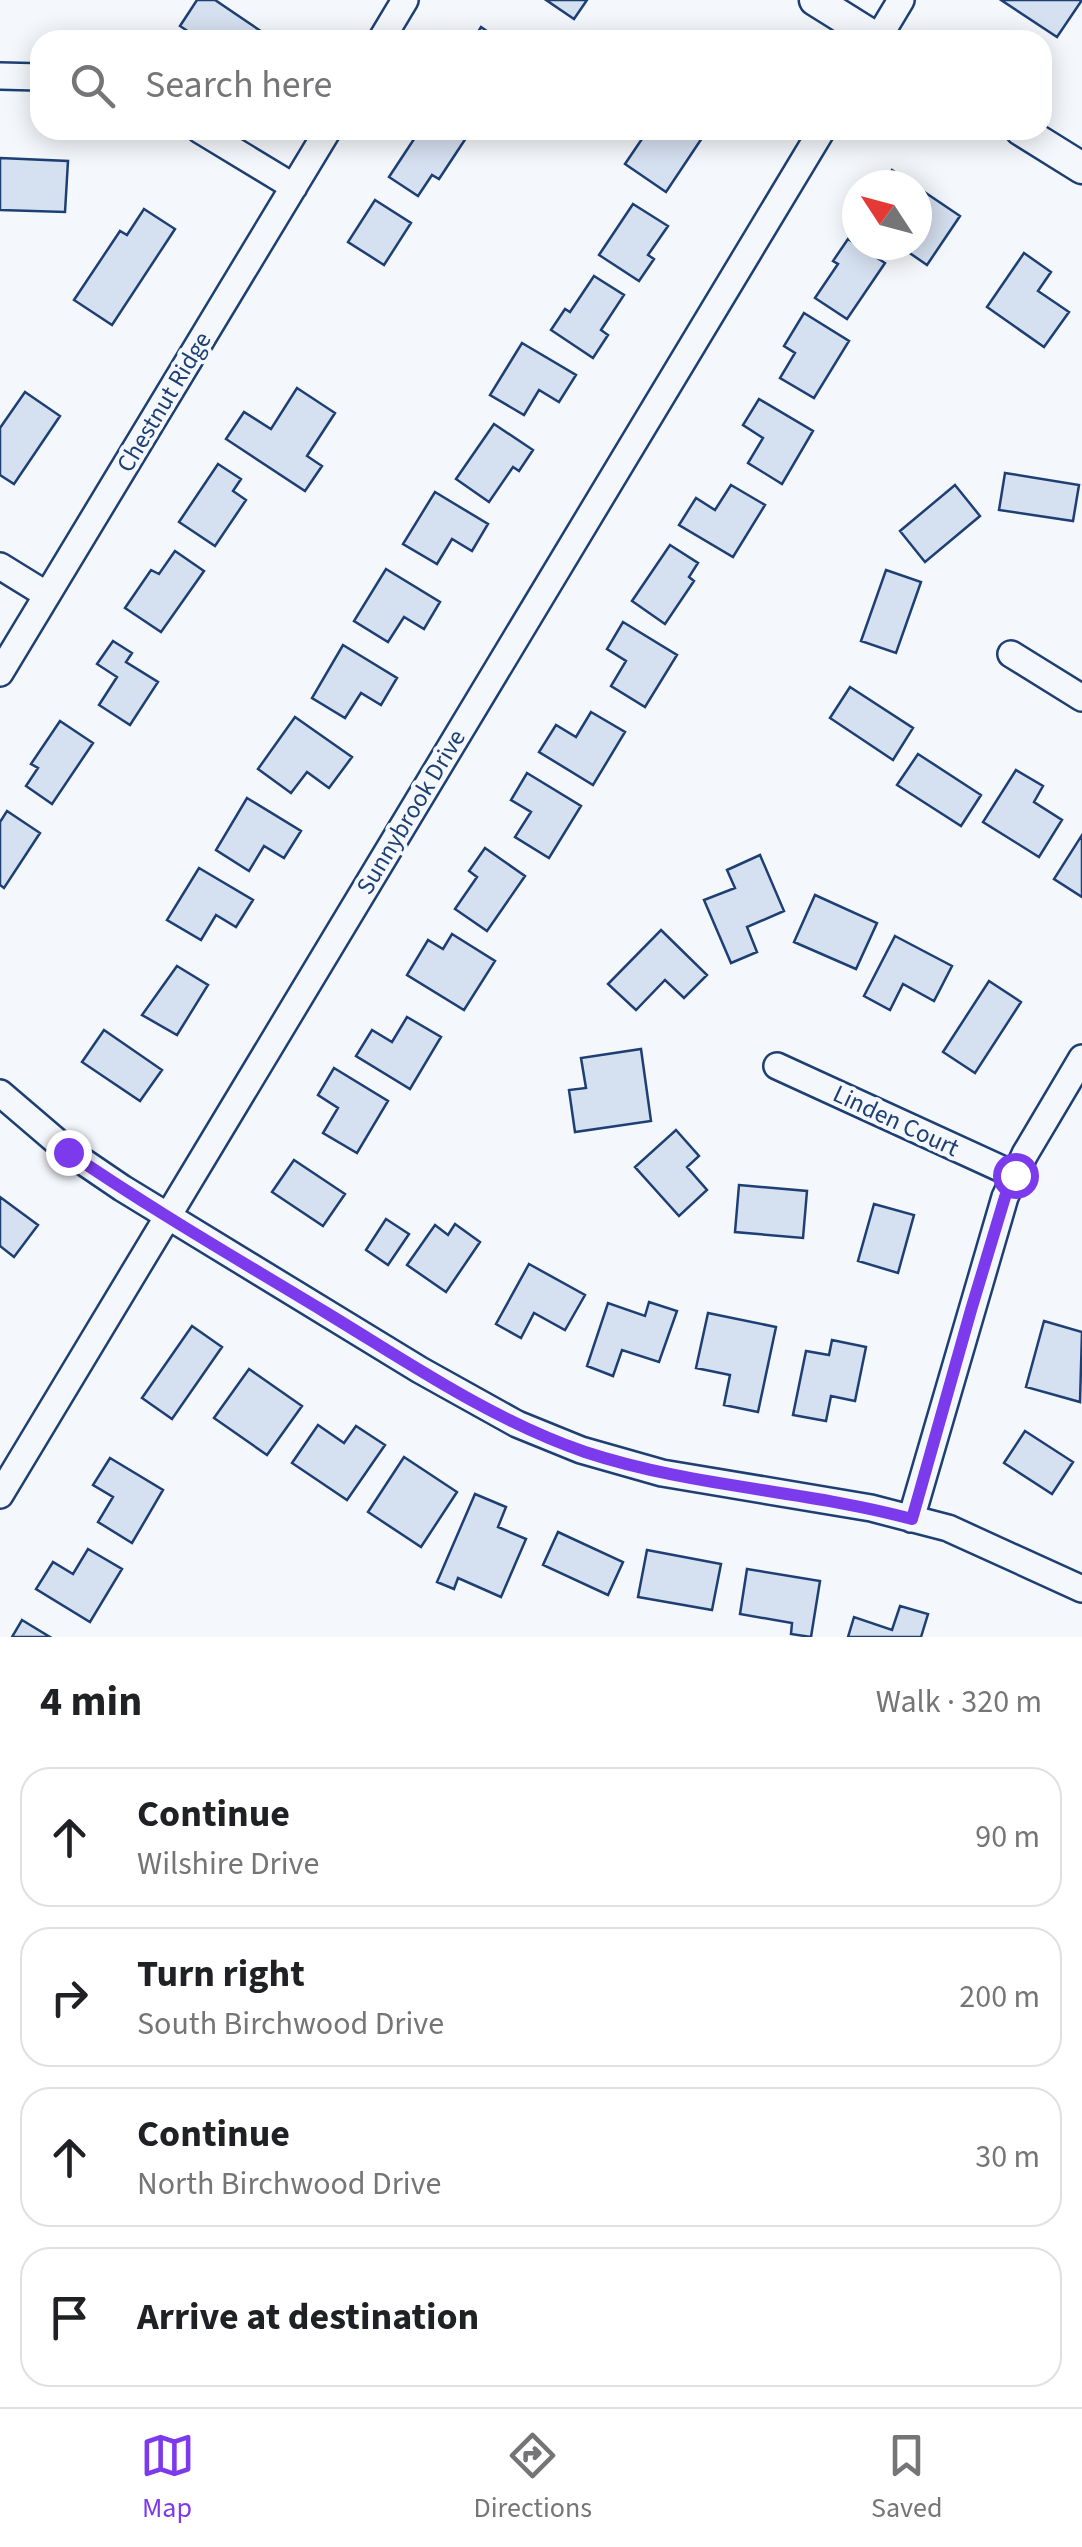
<!DOCTYPE html>
<meta charset="utf-8">
<style>
:root{--surface:#fff;--page:#f6f6f6;--text:#202124;--muted:#757577;--line:#e0e0e0;--accent:#7c3aed}
body{margin:0;font-family:"Source Sans 3",sans-serif;background:var(--page);color:var(--text)}
.compass{position:absolute;left:842px;top:170px;width:90px;height:90px;border-radius:50%;background:var(--surface);box-shadow:0 5px 25px #0003;rotate:306deg}
.stop{position:absolute;width:30px;height:30px;margin:-22px;border:8px solid #7c3aed;border-radius:50%;background:#fff}
.stop.end{background:#7c3aed;border-color:#fff;box-shadow:0 2px 10px #0008}
.list{margin:0;padding:0;list-style:none}
h2{display:flex;justify-content:space-between;align-items:center;height:130px;margin:0;padding:0 40px;font-size:42px}
h2 small{font-size:32px;font-weight:400;color:var(--muted)}
.list li{display:grid;grid-template-columns:65px 1fr auto;gap:30px;align-items:center;box-sizing:border-box;height:140px;margin:0 20px 20px;padding:0 20px;border:2px solid var(--line);border-radius:30px}
.list b{display:block;font-size:38px;white-space:nowrap}
.list p{margin:0;font-size:32px;white-space:nowrap;color:var(--muted)}
.list em{font-size:32px;font-style:normal;color:var(--muted)}
.icon{flex:none;width:55px;height:55px;fill:none;stroke:currentColor;stroke-width:2;stroke-linecap:round;stroke-linejoin:round}
.map{position:relative;flex:none;width:1082px;height:1637px;overflow:hidden}
.search{position:absolute;background:var(--surface);box-shadow:0 5px 25px #0003;left:30px;right:30px;top:30px;height:110px;display:flex;align-items:center;gap:25px;box-sizing:border-box;padding:0 35px;border-radius:30px;color:var(--muted);font-size:38px}
.sheet{height:770px;background:var(--surface)}
nav{display:flex;justify-content:space-around;align-items:center;box-sizing:border-box;height:140px;border-top:2px solid var(--line);background:var(--surface);font-size:28px;color:var(--muted)}
nav a{display:grid;justify-items:center;gap:5px}
nav .on{color:var(--accent)}
.map>svg:first-child{display:block}
.building{fill:#d5e0f0;stroke:#1d3f73;stroke-width:2.5}
.lines{fill:none;stroke-linecap:round;stroke-linejoin:round}
.minor-casing{stroke:#1d3f73;stroke-width:30}
.tertiary-casing{stroke:#1d3f73;stroke-width:35}
.minor{stroke:#f4f7fb;stroke-width:25}
.tertiary{stroke:#f4f7fb;stroke-width:30}
.route{stroke:#7c3aed;stroke-width:12}
.labels{text-anchor:middle;dominant-baseline:central;stroke-width:8;stroke-linejoin:round;paint-order:stroke}
.street-label{font-size:25px;fill:#1d3f73;stroke:#f4f7fb}
</style>
<div class="map">
<svg width="1082" height="1637" viewBox="0 0 1082 1637">
<rect width="100%" height="100%" fill="#f4f7fb"/>
<!-- building -->
<path class="building" d="M 197,0 L 215,0 L 274,40 L 201,40 L 180,26 Z
M 546,0 L 587,0 L 574,19 Z
M 1001,0 L 1082,0 L 1057,37 Z
M 481,27 L 500,40 L 473,40 Z
M 420,130 L 454,130 L 466,138 L 439,179 L 432,175 L 418,196 L 389,177 Z
M 648,130 L 691,130 L 702,138 L 666,192 L 625,164 Z
M 0,158 L 68,161 L 65,212 L 0,210 Z
M 892,170 L 914,185 L 882,185 Z
M 917,187 L 960,216 L 927,265 L 898,245 L 917,245 Z
M 375,200 L 411,223 L 384,265 L 348,242 Z
M 633,204 L 668,226 L 648,255 L 654,259 L 639,281 L 599,255 Z
M 144,209 L 175,229 L 112,325 L 74,300 L 120,231 L 127,235 Z
M 848,239 L 885,263 L 847,319 L 815,298 L 838,264 L 833,261 Z
M 1024,253 L 1051,272 L 1038,291 L 1069,312 L 1044,347 L 987,307 Z
M 594,276 L 624,295 L 601,330 L 608,335 L 593,358 L 551,330 L 565,309 L 570,312 Z
M 804,313 L 849,341 L 814,398 L 780,378 L 795,353 L 784,346 Z
M 522,343 L 576,375 L 559,402 L 539,390 L 524,415 L 490,395 Z
M 297,388 L 335,413 L 307,456 L 322,466 L 305,491 L 226,439 L 244,412 L 271,429 Z
M 25,392 L 60,416 L 14,484 L 0,475 L 0,428 Z
M 759,399 L 813,431 L 782,484 L 748,463 L 763,438 L 743,425 Z
M 494,424 L 533,450 L 519,471 L 513,467 L 489,502 L 456,479 Z
M 218,464 L 241,479 L 233,491 L 246,500 L 215,546 L 179,522 Z
M 1005,473 L 1079,485 L 1073,521 L 999,510 Z
M 731,485 L 765,505 L 733,557 L 679,525 L 696,498 L 715,510 Z
M 955,485 L 980,516 L 925,562 L 900,531 Z
M 435,492 L 488,524 L 472,551 L 452,539 L 437,564 L 403,544 Z
M 670,545 L 698,563 L 689,577 L 694,581 L 665,624 L 632,601 Z
M 175,551 L 204,571 L 161,632 L 125,608 L 151,570 L 159,574 Z
M 386,569 L 440,602 L 424,629 L 404,617 L 388,642 L 354,621 Z
M 886,570 L 921,582 L 896,653 L 861,641 Z
M 623,622 L 677,655 L 645,707 L 611,686 L 626,661 L 607,649 Z
M 113,641 L 132,653 L 126,662 L 158,682 L 130,725 L 99,705 L 117,677 L 97,664 Z
M 343,645 L 397,678 L 381,705 L 361,693 L 345,718 L 312,698 Z
M 850,687 L 913,728 L 893,760 L 830,718 Z
M 591,712 L 625,732 L 593,785 L 539,752 L 556,725 L 576,737 Z
M 295,717 L 352,757 L 329,788 L 307,772 L 291,793 L 258,769 Z
M 60,721 L 93,743 L 52,804 L 26,786 L 38,768 L 31,764 Z
M 918,754 L 981,795 L 961,826 L 897,785 Z
M 1016,770 L 1043,786 L 1034,802 L 1062,820 L 1039,857 L 983,822 Z
M 527,773 L 581,806 L 549,858 L 515,837 L 531,812 L 511,800 Z
M 247,798 L 301,831 L 284,858 L 264,846 L 249,871 L 216,850 Z
M 7,811 L 40,833 L 4,888 L 0,885 L 0,822 Z
M 1082,835 L 1082,897 L 1054,879 Z
M 485,848 L 525,876 L 487,931 L 455,909 L 477,877 L 469,871 Z
M 760,855 L 784,911 L 747,927 L 757,952 L 731,963 L 704,900 L 735,888 L 727,870 Z
M 199,868 L 253,900 L 236,927 L 216,915 L 201,940 L 167,920 Z
M 815,895 L 877,923 L 856,969 L 794,942 Z
M 661,930 L 707,975 L 684,998 L 665,980 L 636,1010 L 608,984 Z
M 452,934 L 495,961 L 464,1010 L 407,975 L 428,940 L 443,949 Z
M 895,936 L 952,966 L 934,1001 L 903,984 L 890,1010 L 864,996 Z
M 177,966 L 208,985 L 177,1035 L 142,1015 Z
M 989,981 L 1021,1002 L 975,1073 L 943,1052 Z
M 407,1017 L 441,1037 L 410,1089 L 356,1056 L 372,1030 L 392,1042 Z
M 104,1030 L 162,1070 L 140,1101 L 82,1062 Z
M 641,1049 L 651,1121 L 575,1132 L 569,1090 L 586,1088 L 581,1058 Z
M 334,1068 L 388,1101 L 357,1153 L 323,1133 L 338,1108 L 318,1095 Z
M 676,1130 L 699,1156 L 687,1167 L 707,1190 L 679,1216 L 635,1167 Z
M 294,1160 L 345,1194 L 323,1226 L 272,1192 Z
M 739,1185 L 807,1191 L 803,1238 L 735,1232 Z
M 0,1197 L 38,1225 L 14,1257 L 0,1246 Z
M 874,1204 L 914,1215 L 898,1273 L 858,1261 Z
M 386,1219 L 409,1234 L 388,1265 L 366,1250 Z
M 455,1224 L 480,1242 L 446,1292 L 407,1265 L 435,1225 L 448,1235 Z
M 529,1264 L 585,1295 L 565,1330 L 534,1313 L 521,1338 L 496,1324 Z
M 649,1302 L 677,1311 L 659,1362 L 622,1350 L 613,1376 L 587,1366 L 608,1303 L 645,1316 Z
M 708,1313 L 776,1327 L 758,1412 L 724,1405 L 730,1375 L 696,1368 Z
M 1044,1321 L 1082,1332 L 1080,1402 L 1026,1387 Z
M 192,1326 L 222,1347 L 172,1419 L 142,1398 Z
M 832,1340 L 866,1347 L 855,1401 L 831,1396 L 826,1421 L 793,1415 L 806,1351 L 829,1355 Z
M 249,1369 L 302,1406 L 267,1455 L 214,1418 Z
M 318,1425 L 344,1443 L 356,1426 L 385,1445 L 347,1500 L 292,1463 Z
M 1025,1431 L 1073,1462 L 1052,1494 L 1004,1463 Z
M 404,1457 L 457,1492 L 421,1547 L 368,1512 Z
M 110,1458 L 163,1490 L 132,1543 L 98,1522 L 113,1497 L 93,1485 Z
M 475,1494 L 506,1507 L 498,1527 L 526,1539 L 501,1597 L 458,1578 L 454,1589 L 437,1582 Z
M 558,1532 L 623,1562 L 608,1595 L 543,1565 Z
M 88,1549 L 122,1569 L 90,1622 L 36,1589 L 53,1562 L 73,1574 Z
M 647,1550 L 721,1564 L 712,1610 L 638,1597 Z
M 747,1569 L 820,1581 L 811,1637 L 791,1634 L 792,1623 L 740,1614 Z
M 900,1606 L 928,1614 L 921,1637 L 848,1637 L 854,1617 L 892,1630 Z
M 22,1620 L 50,1637 L 12,1637 Z"/>
<g class="lines">
<defs>
<path id="minor" d="M 381,40 L 405,0
M 877,40 L 901,0
M 0,76 L 40,77
M 200,130 L 294,187
M 0,566 L 47,595
M 1011,654 L 1082,698
M 0,673 L 328,130
M 777,1066 L 1015,1175
M 0,1093 L 69,1152 L 122,1188 L 420,1370 L 517,1424 L 581,1450 L 662,1473 L 871,1508 L 948,1528 L 1082,1589
M 0,1495 L 822,130
M 911,1519 L 1005,1197 L 1025,1154 L 1082,1058"/>
<path id="tertiary" d="M 815,0 L 879,40
M 1021,130 L 1082,168"/>
</defs>
<!-- minor casing -->
<use href="#minor" class="minor-casing"/>
<!-- tertiary casing -->
<use href="#tertiary" class="tertiary-casing"/>
<!-- minor -->
<use href="#minor" class="minor"/>
<!-- tertiary -->
<use href="#tertiary" class="tertiary"/>
</g>
<g class="lines">
<!-- route -->
<path class="route" d="M 68,1152 C 151,1209 239,1260 325,1312 C 409,1363 492,1420 585,1452 C 691,1487 804,1490 912,1519 L 971,1310 L 1005,1197 L 1015,1175"/>
</g>
<g class="labels">
<!-- street labels -->
<g class="street-label">
<text transform="translate(164 402) rotate(-59)">Chestnut Ridge</text>
<text transform="translate(411 812) rotate(-59)">Sunnybrook Drive</text>
<text transform="translate(896 1121) rotate(25)">Linden Court</text>
</g>
</g>
</svg>
<svg class="compass" viewBox="-18 -18 36 36"><path d="M0-13l5 13h-10z" fill="#e53935"/><path d="M0 13l5-13h-10z" fill="#757577"/></svg>
<div class="stop" style="left:1015px;top:1175px"></div>
<div class="stop end" style="left:68px;top:1152px"></div>
<div class="search"><svg class="icon" aria-label="search" viewBox="0 0 24 24"><circle cx="10" cy="10" r="6"/><path d="M15 15l6 6"/></svg>Search here</div>
</div>
<section class="sheet">
<h2>4 min<small>Walk · 320 m</small></h2>
<ul class="list">
<li><svg class="icon" aria-label="ahead" viewBox="0 0 24 24"><path d="M12 20V5M6 11l6-6 6 6"/></svg><div><b>Continue</b><p>Wilshire Drive</p></div><em>90 m</em></li>
<li><svg class="icon" aria-label="right" viewBox="0 0 24 24"><path d="M7 20v-9h11M14 6l5 5-5 5"/></svg><div><b>Turn right</b><p>South Birchwood Drive</p></div><em>200 m</em></li>
<li><svg class="icon" aria-label="ahead" viewBox="0 0 24 24"><path d="M12 20V5M6 11l6-6 6 6"/></svg><div><b>Continue</b><p>North Birchwood Drive</p></div><em>30 m</em></li>
<li><svg class="icon" aria-label="arrive" viewBox="0 0 24 24"><path d="M6 21V4h12l-3 4 3 4H6"/></svg><div><b>Arrive at destination</b></div></li>
</ul>
</section>
<nav>
<a class="on"><svg class="icon" aria-label="map" viewBox="0 0 24 24"><path d="M3 6l6-2 6 2 6-2v14l-6 2-6-2-6 2zM9 4v14M15 6v14"/></svg>Map</a>
<a><svg class="icon" aria-label="directions" viewBox="0 0 24 24"><path d="M12 3l9 9-9 9-9-9zM9 14v-3h6M13 9l2 2-2 2"/></svg>Directions</a>
<a><svg class="icon" aria-label="saved" viewBox="0 0 24 24"><path d="M7 4h10v16l-5-4-5 4z"/></svg>Saved</a>
</nav>
